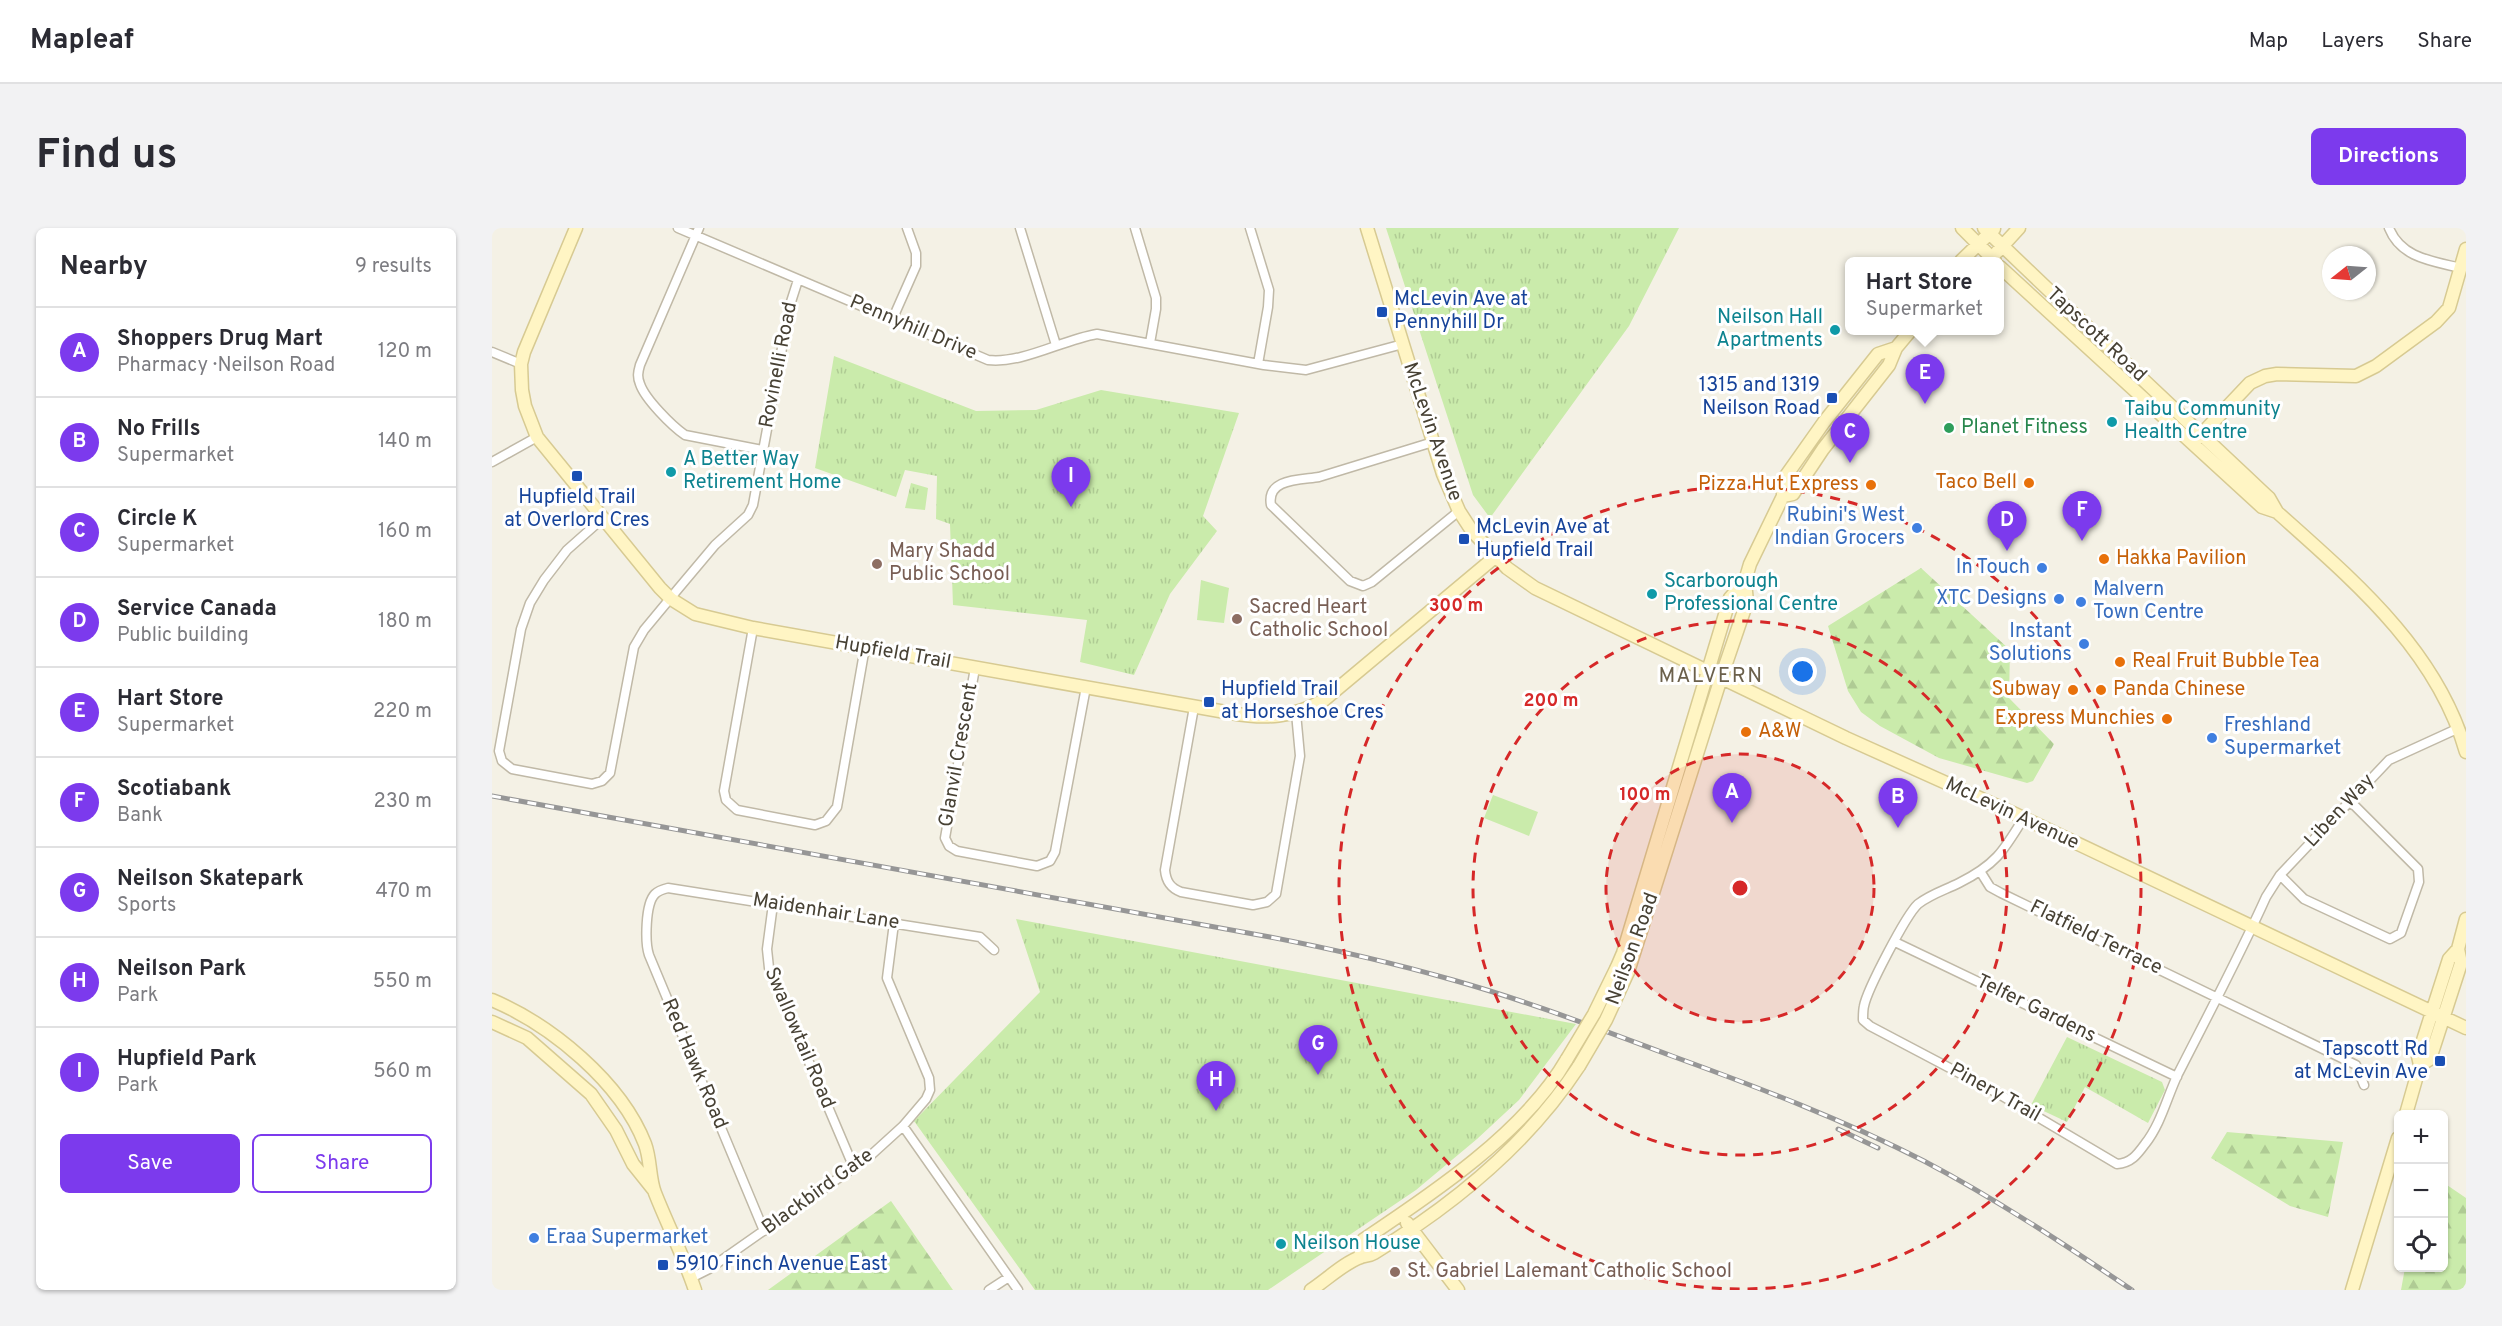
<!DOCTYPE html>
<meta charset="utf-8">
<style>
:root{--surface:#fff;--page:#f2f2f3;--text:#2b2b33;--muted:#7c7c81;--line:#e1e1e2;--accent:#7c3aed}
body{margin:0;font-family:Overpass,sans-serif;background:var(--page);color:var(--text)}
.controls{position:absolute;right:18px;bottom:18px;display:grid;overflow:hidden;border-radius:9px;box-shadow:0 2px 4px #0004}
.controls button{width:54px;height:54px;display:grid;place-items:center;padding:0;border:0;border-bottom:2px solid var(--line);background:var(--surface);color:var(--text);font:30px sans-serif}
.compass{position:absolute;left:1830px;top:18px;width:54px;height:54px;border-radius:50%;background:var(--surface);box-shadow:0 2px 4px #0004;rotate:253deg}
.you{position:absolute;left:1311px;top:444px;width:21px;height:21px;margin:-15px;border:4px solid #fff;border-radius:50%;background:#1a73e8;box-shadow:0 0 0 9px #1a73e833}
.badge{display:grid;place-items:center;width:39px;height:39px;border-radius:50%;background:var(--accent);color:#fff;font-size:20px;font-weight:700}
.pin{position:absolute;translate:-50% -50px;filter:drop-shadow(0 2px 3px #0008)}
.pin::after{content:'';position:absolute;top:32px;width:21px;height:18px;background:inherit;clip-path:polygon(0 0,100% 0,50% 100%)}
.popup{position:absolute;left:1353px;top:29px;width:159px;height:78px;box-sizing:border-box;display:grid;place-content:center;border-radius:9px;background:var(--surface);filter:drop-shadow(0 2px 4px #0005);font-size:20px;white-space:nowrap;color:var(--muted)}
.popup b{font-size:22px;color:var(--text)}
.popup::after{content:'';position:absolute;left:50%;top:100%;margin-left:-12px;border:12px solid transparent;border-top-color:var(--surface)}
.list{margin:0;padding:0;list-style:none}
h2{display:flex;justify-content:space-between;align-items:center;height:78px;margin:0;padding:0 24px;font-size:26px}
h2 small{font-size:20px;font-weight:400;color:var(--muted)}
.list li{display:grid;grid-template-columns:39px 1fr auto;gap:18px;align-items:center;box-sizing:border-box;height:90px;padding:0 24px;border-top:2px solid var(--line)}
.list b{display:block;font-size:22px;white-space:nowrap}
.list p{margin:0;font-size:20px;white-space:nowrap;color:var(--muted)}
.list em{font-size:20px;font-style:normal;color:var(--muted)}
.actions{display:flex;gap:12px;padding:18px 24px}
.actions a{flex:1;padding:14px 0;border:2px solid var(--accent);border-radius:9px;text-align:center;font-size:21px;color:var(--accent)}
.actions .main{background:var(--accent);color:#fff}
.icon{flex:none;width:33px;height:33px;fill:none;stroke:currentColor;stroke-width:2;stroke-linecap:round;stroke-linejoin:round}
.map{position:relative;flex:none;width:1974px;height:1062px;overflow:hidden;border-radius:9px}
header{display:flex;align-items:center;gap:36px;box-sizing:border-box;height:84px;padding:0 30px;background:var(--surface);border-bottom:2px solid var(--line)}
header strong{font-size:28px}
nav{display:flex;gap:33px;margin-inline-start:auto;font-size:21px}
.intro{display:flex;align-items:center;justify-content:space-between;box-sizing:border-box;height:144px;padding:0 36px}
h1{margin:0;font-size:42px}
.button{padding:15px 27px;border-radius:9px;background:var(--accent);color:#fff;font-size:21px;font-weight:700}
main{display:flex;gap:36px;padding:0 36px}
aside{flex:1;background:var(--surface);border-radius:9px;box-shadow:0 2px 4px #0004}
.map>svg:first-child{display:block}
.grass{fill:#caebab}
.forest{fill:url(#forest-firs)}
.park{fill:url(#park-tufts)}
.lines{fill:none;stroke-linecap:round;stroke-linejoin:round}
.street-casing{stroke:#c0b9a7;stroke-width:11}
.secondary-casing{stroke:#d7ca92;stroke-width:15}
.street{stroke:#fff;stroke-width:8}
.secondary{stroke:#fff5c4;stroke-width:12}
.rail-casing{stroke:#969696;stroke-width:5}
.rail{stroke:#fff;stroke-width:3;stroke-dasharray:9;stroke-linecap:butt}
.secondary-bridge-casing{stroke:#d7ca92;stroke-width:15;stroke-linecap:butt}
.secondary-bridge{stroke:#fff5c4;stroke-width:12}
.ring{fill:none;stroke:#d62828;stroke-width:3;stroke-dasharray:10 8}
.transit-dot{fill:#1a4fb4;stroke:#fff;stroke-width:2}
.culture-dot{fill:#0f9aa8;stroke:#fff;stroke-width:2}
.leisure-dot{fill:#2e9e5b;stroke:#fff;stroke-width:2}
.food-dot{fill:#e8710a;stroke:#fff;stroke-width:2}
.shop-dot{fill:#3f7fe0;stroke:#fff;stroke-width:2}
.education-dot{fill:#8d6e63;stroke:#fff;stroke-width:2}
.labels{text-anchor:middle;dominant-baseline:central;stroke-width:6;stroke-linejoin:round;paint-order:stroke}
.transit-label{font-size:20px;fill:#164399;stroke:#fff;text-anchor:start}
.culture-label{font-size:20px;fill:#0d838f;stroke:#fff;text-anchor:start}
.street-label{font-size:20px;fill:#474134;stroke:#fff}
.leisure-label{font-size:20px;fill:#27864d;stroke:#fff;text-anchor:start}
.food-label{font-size:20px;fill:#c56008;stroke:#fff;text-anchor:end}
.shop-label{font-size:20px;fill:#366cbe;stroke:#fff;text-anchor:end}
.education-label{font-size:20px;fill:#785e54;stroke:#fff;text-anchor:start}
.neighbourhood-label{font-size:21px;letter-spacing:1.5px;fill:#6b604b;stroke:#fff}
.centre{fill:#d62828;stroke:#fff;stroke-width:3}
.ring-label{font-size:18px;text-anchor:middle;font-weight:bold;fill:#d62828;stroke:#fff;stroke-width:6;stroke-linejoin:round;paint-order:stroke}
</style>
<header>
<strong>Mapleaf</strong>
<nav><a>Map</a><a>Layers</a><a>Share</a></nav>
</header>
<div class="intro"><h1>Find us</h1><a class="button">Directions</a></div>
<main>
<aside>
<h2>Nearby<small>9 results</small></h2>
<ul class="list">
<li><span class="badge">A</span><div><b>Shoppers Drug Mart</b><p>Pharmacy · Neilson Road</p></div><em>120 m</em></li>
<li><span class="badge">B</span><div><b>No Frills</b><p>Supermarket</p></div><em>140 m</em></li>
<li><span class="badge">C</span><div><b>Circle K</b><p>Supermarket</p></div><em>160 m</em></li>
<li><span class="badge">D</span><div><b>Service Canada</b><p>Public building</p></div><em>180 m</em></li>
<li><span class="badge">E</span><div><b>Hart Store</b><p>Supermarket</p></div><em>220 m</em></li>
<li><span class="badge">F</span><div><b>Scotiabank</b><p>Bank</p></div><em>230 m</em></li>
<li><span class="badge">G</span><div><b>Neilson Skatepark</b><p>Sports</p></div><em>470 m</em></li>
<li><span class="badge">H</span><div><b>Neilson Park</b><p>Park</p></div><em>550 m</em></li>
<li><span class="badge">I</span><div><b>Hupfield Park</b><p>Park</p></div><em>560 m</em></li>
</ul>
<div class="actions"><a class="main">Save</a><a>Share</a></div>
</aside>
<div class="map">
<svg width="1974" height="1062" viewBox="0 0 1974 1062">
<defs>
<pattern id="forest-firs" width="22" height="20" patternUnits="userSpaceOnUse" patternTransform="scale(1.5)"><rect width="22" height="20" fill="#caebab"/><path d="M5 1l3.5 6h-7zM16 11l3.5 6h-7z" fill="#afcb94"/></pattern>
<pattern id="park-tufts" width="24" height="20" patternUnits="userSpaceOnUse" patternTransform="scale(1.5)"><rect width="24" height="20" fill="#caebab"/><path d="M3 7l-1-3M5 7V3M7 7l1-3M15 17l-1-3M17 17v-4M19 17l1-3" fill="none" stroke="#afcb94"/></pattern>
</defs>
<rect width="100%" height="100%" fill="#f4f1e5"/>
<!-- grass -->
<path class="grass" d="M 709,352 L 737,360 L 732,395 L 705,392 Z
M 1001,567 L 1046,584 L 1037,608 L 992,590 Z"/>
<!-- forest -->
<path class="forest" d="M 1429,340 L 1518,422 L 1517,470 L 1562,516 L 1541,553 L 1535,555 L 1447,530 L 1388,498 L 1369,484 L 1356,463 L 1336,398 Z
M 1735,904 L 1851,914 L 1836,989 L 1798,978 L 1719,930 Z
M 1952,955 L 1974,970 L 1974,1062 L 1909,1062 L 1913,1040 L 1952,1040 Z
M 399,973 L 461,1062 L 276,1062 Z"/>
<!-- park -->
<path class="park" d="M 894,0 L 1187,0 L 1137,98 L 998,290 L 981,267 Z
M 342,128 L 484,183 L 544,182 L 609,162 L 747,185 L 711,288 L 725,303 L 678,366 L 642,447 L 588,434 L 595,392 L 461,377 L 458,296 L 444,291 L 445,248 L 413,242 L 404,269 L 323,240 Z
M 419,255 L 436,260 L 433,282 L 413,280 Z
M 524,691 L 1084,796 L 1027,872 L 985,911 L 924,962 L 776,1062 L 543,1062 L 422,893 L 548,764 Z
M 1575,809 L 1670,854 L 1673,862 L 1656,895 L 1593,859 L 1575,894 L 1539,877 Z"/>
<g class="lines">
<defs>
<path id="street" d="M 186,0 L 496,132 C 530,136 570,112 605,106 L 772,137 L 814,142 L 911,116
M 207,0 L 148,137 C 146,144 145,149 148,156 C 153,171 180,198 193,207 L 270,222
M 528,0 L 564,117
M 643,0 L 664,70 L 664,81 L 658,115
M 758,0 L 777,62 L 776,79 L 766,136
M 1897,0 C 1909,30 1940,33 1969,40
M 401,90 L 424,38 L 424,25 L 415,0
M 0,124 L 29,136
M 941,214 L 827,249 C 810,252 774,250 779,277 L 858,353 L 871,358 L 880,354 L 967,283
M 0,234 L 45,209
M 110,291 L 75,322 L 52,352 L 38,375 L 29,401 L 7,523 L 10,533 L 20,541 L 100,556 L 110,553 L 118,545 L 142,419 L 152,402 L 186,361 L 223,317 L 256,287 L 261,277 L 298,77 L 306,52
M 261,400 L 232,563 L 234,572 L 245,582 L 323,597 L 334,593 L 345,579 L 373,419
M 483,440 L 453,610 L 457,618 L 465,623 L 545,638 L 558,633 L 563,624 L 594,459
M 702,479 L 673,642 C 674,653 678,660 689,664 L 761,677 L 775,674 L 784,666 L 808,528 L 804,485
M 1531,591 C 1511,624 1503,637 1467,655 C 1453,662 1439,666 1426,676 C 1414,687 1375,762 1372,778 C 1371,782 1371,787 1371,792 L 1378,798 L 1507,866 L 1625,936 C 1639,935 1645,927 1653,916 C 1669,896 1675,869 1686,846 C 1716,787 1747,729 1774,669 L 1788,647 L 1897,532 L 1967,500
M 1488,643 L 1498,659 L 1509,665 L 1864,837 L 1872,857
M 1788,647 L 1812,671 L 1898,711 L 1909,705 L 1927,654 L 1926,641 L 1857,572
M 281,676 L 275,721 L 277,740 L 362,940
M 1403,714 L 1685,849
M 411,898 L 526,1062
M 272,1003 L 157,727 C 153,715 153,676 163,666 C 166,663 172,661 176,660 L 488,709 L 502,722
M 199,1050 L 217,1041 L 378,928 L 411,898 L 434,871 L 438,862 L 437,850 L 395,750 L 402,695
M 497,1062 L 517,1049"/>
<path id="secondary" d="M 84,0 L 32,124 L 29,136 L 30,162 L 33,178 L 45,209 L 168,360 L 179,371 L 203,386 L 261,400 L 739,485 C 773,491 801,490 832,472 L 1003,329
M 875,0 L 951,246 L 967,283 L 980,303 L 1015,340 L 1043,360 L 1354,510 L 1521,585 L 1974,800
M 1470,0 L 1503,33
M 1492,0 C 1586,91 1681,180 1777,270 L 1785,284 C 1862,353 1945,422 1974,524
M 1505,24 L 1527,0
M 1469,33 L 1502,1
M 1508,39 L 1770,279 L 1785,284
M 1704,212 L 1758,155 L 1773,148 L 1785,146 L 1864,148 L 1884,138 L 1944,94 L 1957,80 L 1974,21
M 1291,268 L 1301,266 L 1331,221 L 1397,137 L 1404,120 L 1419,102
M 1125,739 L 1131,725 L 1238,370 L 1253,353
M 1136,744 L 1229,450 L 1255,374 L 1253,353 L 1258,336 L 1291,268 L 1291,252 L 1332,194 L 1386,126 L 1404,120
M 0,772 C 59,797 129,854 153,916 C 159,932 157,950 163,965 C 176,998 192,1029 203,1062
M 0,794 L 35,810 L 99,866 L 124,902 L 141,936 L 161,961
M 1928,837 L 1938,831 L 1969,735 L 1966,721
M 1914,886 L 1928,837 L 1926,828 L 1957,731 L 1966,721 L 1974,691
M 915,995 L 966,1062
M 868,1029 L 871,1012 C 940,966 1033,904 1075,831
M 819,1062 C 833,1053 853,1034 869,1029 C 873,1027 877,1028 882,1025 C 961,977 1036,916 1087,838
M 1860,1062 L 1906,910"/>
</defs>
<!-- street casing -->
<use href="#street" class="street-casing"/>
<!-- secondary casing -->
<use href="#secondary" class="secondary-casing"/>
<!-- street -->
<use href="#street" class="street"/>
<!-- secondary -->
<use href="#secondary" class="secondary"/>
<defs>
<path id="rail" d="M 0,568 L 778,709 C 840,721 901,735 961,752 C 1036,773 1107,801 1180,828 C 1265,859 1350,891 1432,933 C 1504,971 1572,1016 1640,1062
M 1346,901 L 1386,920"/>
</defs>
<!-- rail casing -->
<use href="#rail" class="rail-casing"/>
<!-- rail -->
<use href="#rail" class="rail"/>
<defs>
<path id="secondary-bridge" d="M 1075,831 L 1102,786 L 1125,739
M 1087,838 L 1114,792 L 1136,744"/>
</defs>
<!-- secondary-bridge casing -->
<use href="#secondary-bridge" class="secondary-bridge-casing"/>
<!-- secondary-bridge -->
<use href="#secondary-bridge" class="secondary-bridge"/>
</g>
<!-- distance rings -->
<circle cx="1248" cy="660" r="134" fill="#d62828" fill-opacity=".12"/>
<g class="ring">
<circle cx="1248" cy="660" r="134"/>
<circle cx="1248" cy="660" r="267"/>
<circle cx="1248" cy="660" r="401"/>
</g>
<!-- markers -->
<g class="transit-dot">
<rect x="884" y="78" width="12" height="12" rx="3"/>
<rect x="1334" y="164" width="12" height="12" rx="3"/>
<rect x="79" y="242" width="12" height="12" rx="3"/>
<rect x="966" y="305" width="12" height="12" rx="3"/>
<rect x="711" y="468" width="12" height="12" rx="3"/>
<rect x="1942" y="827" width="12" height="12" rx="3"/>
<rect x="165" y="1031" width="12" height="12" rx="3"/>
</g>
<g class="culture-dot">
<circle cx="1343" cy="102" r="6"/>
<circle cx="1620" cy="194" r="6"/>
<circle cx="179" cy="244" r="6"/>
<circle cx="1160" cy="366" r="6"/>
<circle cx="789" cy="1016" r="6"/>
</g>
<circle class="leisure-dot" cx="1457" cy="200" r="6"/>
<g class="food-dot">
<circle cx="1537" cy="255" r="6"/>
<circle cx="1379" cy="257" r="6"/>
<circle cx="1612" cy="331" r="6"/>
<circle cx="1628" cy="434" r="6"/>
<circle cx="1581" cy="462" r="6"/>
<circle cx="1609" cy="462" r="6"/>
<circle cx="1675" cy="491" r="6"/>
<circle cx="1254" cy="504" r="6"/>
</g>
<g class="shop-dot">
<circle cx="1425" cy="300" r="6"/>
<circle cx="1550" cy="340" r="6"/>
<circle cx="1567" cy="371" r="6"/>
<circle cx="1589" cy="374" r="6"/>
<circle cx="1592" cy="416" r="6"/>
<circle cx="1720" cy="510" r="6"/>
<circle cx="42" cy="1010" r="6"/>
</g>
<g class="education-dot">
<circle cx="385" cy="336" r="6"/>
<circle cx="745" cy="391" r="6"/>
<circle cx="903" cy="1044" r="6"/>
</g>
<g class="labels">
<!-- transit labels -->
<g class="transit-label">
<text x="902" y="72">McLevin Ave at<tspan x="902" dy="23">Pennyhill Dr</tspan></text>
<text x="1328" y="158" text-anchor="end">1315 and 1319<tspan x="1328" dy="23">Neilson Road</tspan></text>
<text x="85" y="270" text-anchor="middle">Hupfield Trail<tspan x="85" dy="23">at Overlord Cres</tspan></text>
<text x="984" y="300">McLevin Ave at<tspan x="984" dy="23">Hupfield Trail</tspan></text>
<text x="729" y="462">Hupfield Trail<tspan x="729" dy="23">at Horseshoe Cres</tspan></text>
<text x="1936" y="822" text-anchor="end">Tapscott Rd<tspan x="1936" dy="23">at McLevin Ave</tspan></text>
<text x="183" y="1037">5910 Finch Avenue East</text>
</g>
<!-- culture labels -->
<g class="culture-label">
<text x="1331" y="90" text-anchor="end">Neilson Hall<tspan x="1331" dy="23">Apartments</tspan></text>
<text x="1632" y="182">Taibu Community<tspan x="1632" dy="23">Health Centre</tspan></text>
<text x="191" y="232">A Better Way<tspan x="191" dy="23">Retirement Home</tspan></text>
<text x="1172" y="354">Scarborough<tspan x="1172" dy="23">Professional Centre</tspan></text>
<text x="801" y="1016">Neilson House</text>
</g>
<!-- street labels -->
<g class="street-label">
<text transform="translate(421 100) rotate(23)">Pennyhill Drive</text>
<text transform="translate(1604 107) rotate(43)">Tapscott Road</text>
<text transform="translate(287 137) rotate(-79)">Rovinelli Road</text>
<text transform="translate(940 204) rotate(71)">McLevin Avenue</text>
<text transform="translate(401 425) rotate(10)">Hupfield Trail</text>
<text transform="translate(467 527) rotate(-80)">Glanvil Crescent</text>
<text transform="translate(1848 583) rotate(-47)">Liben Way</text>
<text transform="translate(1520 586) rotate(25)">McLevin Avenue</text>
<text transform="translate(334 684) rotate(9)">Maidenhair Lane</text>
<text transform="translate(1604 710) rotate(26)">Flatfield Terrace</text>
<text transform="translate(1141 721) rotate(-70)">Neilson Road</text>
<text transform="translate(1544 781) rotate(26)">Telfer Gardens</text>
<text transform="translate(307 810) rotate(67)">Swallowtail Road</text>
<text transform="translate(202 836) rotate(67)">Red Hawk Road</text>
<text transform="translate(1503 865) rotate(29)">Pinery Trail</text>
<text transform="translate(326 964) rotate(-36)">Blackbird Gate</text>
</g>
<!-- leisure labels -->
<g class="leisure-label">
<text x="1469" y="200">Planet Fitness</text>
</g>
<!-- food labels -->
<g class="food-label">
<text x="1525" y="255">Taco Bell</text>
<text x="1367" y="257">Pizza Hut Express</text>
<text x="1624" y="331" text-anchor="start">Hakka Pavilion</text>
<text x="1640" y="434" text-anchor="start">Real Fruit Bubble Tea</text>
<text x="1569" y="462">Subway</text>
<text x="1621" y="462" text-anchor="start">Panda Chinese</text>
<text x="1663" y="491">Express Munchies</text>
<text x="1266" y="504" text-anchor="start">A&amp;W</text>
</g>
<!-- shop labels -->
<g class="shop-label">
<text x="1413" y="288">Rubini's West<tspan x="1413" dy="23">Indian Grocers</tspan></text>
<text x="1538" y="340">In Touch</text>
<text x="1601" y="362" text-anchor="start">Malvern<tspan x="1601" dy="23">Town Centre</tspan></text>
<text x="1555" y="371">XTC Designs</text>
<text x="1580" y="404">Instant<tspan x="1580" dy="23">Solutions</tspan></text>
<text x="1732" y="498" text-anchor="start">Freshland<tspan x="1732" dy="23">Supermarket</tspan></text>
<text x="54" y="1010" text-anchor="start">Eraa Supermarket</text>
</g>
<!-- education labels -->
<g class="education-label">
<text x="397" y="324">Mary Shadd<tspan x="397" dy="23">Public School</tspan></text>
<text x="757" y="380">Sacred Heart<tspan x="757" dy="23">Catholic School</tspan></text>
<text x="915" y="1044">St. Gabriel Lalemant Catholic School</text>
</g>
<!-- neighbourhood labels -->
<g class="neighbourhood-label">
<text x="1219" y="448">MALVERN</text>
</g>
</g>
<circle cx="1248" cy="660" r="9" class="centre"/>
<g class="ring-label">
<text x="964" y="383">300 m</text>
<text x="1059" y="478">200 m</text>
<text x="1153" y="572">100 m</text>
</g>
</svg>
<div class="controls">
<button>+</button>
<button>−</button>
<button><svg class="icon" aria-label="locate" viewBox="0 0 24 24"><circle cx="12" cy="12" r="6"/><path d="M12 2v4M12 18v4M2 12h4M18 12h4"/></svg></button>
</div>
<svg class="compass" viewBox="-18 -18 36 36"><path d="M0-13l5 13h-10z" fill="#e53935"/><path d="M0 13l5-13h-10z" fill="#7c7c81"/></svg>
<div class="you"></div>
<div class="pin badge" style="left:1240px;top:595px">A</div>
<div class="pin badge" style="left:1406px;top:600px">B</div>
<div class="pin badge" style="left:1358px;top:235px">C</div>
<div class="pin badge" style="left:1515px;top:323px">D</div>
<div class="pin badge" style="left:1433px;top:176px">E</div>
<div class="popup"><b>Hart Store</b>Supermarket</div>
<div class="pin badge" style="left:1590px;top:313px">F</div>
<div class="pin badge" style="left:826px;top:847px">G</div>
<div class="pin badge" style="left:724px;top:883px">H</div>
<div class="pin badge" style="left:579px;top:279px">I</div>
</div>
</main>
